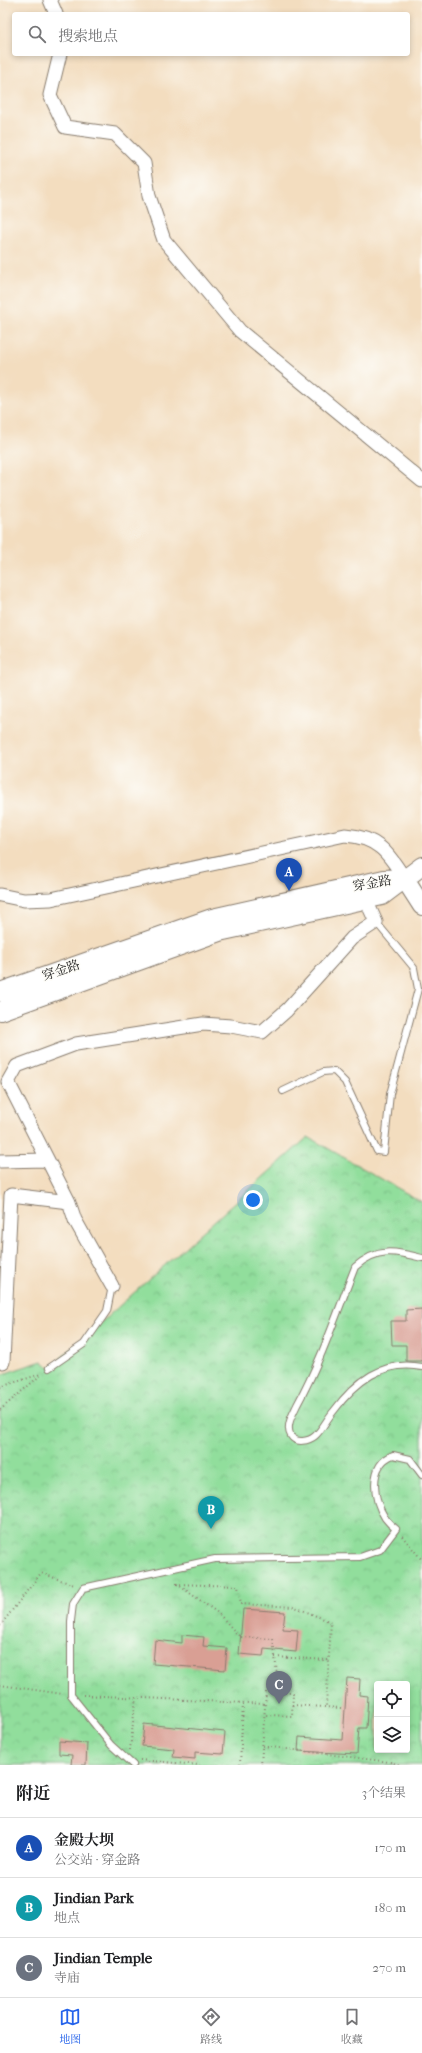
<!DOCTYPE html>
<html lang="zh">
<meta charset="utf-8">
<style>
:root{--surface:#fff;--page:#f2f2f2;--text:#202124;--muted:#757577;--line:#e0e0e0;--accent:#2563eb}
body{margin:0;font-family:"IM FELL French Canon","Noto Serif SC",serif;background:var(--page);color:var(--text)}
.controls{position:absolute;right:12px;bottom:12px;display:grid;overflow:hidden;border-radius:4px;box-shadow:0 2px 6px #0003}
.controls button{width:36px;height:36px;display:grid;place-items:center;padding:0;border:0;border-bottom:1px solid var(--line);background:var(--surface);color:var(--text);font:20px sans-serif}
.you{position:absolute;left:253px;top:1200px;width:14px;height:14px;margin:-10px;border:3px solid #fff;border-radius:50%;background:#1a73e8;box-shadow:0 0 0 6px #1a73e833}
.badge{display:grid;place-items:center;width:26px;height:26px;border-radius:50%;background:var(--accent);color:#fff;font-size:13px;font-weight:700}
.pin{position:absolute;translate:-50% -33px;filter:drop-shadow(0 1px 2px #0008)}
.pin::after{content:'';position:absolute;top:21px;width:14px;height:12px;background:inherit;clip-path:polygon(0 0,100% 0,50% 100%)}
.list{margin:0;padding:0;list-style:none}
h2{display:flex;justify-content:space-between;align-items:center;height:52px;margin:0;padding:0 16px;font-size:17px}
h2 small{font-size:13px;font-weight:400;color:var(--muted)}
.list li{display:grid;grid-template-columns:26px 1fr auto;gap:12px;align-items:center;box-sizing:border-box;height:60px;padding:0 16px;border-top:1px solid var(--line)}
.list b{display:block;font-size:15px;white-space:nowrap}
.list p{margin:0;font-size:13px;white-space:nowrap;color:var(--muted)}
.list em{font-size:13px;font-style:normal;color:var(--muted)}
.icon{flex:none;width:22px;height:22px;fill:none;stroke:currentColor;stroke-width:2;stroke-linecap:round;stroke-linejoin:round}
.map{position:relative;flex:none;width:422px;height:1765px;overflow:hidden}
.search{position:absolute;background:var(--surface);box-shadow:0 2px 6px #0003;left:12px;right:12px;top:12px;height:44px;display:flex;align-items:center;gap:10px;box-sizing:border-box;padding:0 14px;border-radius:4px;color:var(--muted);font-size:15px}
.sheet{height:232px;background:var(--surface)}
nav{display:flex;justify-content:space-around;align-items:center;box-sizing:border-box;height:56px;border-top:1px solid var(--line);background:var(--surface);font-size:11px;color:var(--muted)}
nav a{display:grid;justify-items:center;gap:2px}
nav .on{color:var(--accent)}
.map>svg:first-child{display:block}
.park{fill:url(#park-crowns);stroke:#567d5c;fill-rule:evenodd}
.building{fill:#d99f94}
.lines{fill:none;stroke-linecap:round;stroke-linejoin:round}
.lane-casing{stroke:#887c6e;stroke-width:8}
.street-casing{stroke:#887c6e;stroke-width:15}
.secondary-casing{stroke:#887c6e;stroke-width:20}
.path{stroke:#887c6e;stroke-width:2;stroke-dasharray:1 3;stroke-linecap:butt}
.lane{stroke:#fff;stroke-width:6}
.street{stroke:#fff;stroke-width:13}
.secondary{stroke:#fff;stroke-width:18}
.labels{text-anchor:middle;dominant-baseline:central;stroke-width:3;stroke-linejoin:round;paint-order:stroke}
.street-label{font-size:13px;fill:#1c1c1c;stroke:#fdfcf7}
</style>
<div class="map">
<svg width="422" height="1765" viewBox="0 0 422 1765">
<defs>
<pattern id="park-crowns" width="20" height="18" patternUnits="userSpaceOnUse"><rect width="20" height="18" fill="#91de9c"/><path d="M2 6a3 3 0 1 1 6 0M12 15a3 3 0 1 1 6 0" fill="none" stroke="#7cbe86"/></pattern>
</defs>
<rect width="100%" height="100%" fill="#fdfcf7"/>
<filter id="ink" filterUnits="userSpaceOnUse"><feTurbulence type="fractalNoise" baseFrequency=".025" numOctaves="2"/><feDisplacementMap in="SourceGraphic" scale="8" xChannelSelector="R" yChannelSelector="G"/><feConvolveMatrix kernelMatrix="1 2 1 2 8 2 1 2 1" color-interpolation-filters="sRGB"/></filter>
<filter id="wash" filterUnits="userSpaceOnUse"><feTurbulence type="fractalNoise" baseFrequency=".012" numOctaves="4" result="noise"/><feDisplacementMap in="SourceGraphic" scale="16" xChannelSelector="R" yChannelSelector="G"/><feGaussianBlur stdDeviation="0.9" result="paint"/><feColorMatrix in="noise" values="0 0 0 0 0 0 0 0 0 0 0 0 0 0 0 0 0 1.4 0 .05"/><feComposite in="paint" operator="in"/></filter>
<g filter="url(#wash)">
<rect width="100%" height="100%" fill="#f3ddbf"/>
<!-- park -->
<path class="park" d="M 308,1137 L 422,1202 L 422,1765 L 0,1765 L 0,1375 L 42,1361 L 50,1368 ZM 377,1684 L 407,1684 L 407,1750 L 377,1750 Z"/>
<g id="blocks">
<!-- building -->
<path class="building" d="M 422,1309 L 422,1361 L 406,1361 L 406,1345 L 392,1345 L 391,1321 L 406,1321 L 406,1310 Z
M 243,1609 L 285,1612 L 283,1629 L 298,1630 L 296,1652 L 264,1649 L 263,1656 L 239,1654 Z
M 182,1635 L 204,1637 L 203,1646 L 227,1648 L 225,1670 L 153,1664 L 155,1640 L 182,1643 Z
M 347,1678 L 360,1679 L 359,1695 L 368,1696 L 366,1728 L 359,1728 L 357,1754 L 298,1751 L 299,1737 L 343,1740 Z
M 144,1724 L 225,1732 L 223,1754 L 195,1752 L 195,1759 L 173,1757 L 174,1749 L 142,1746 Z
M 59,1741 L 87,1743 L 86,1765 L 71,1765 L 72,1755 L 59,1754 Z"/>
</g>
</g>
<g filter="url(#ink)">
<use href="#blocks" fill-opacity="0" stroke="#887c6e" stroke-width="1"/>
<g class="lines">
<defs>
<path id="lane" d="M 283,1091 L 323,1072 L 334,1071 L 345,1082 L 377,1151 L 384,1152 L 390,1094 L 418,989 L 414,968 L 376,922
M 422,1258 C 395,1251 377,1247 355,1267 C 337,1313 321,1361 297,1405 C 293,1414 285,1426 291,1436 C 296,1444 309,1441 315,1436 C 322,1430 327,1419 333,1412 C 355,1382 383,1359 422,1367
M 49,1368 L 84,1344 L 107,1311 L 112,1286
M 133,1765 L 111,1745 L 71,1695 L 71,1621 L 73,1604 L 83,1588 L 215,1559 L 360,1557 L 380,1550 L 396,1529 C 392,1526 388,1522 385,1518 C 373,1499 368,1465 393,1455 L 410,1459 L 422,1475"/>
<path id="street" d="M 50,0 L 56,14
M 60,54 L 50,95 L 65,127 L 115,134 L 144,163 L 149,196 L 164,240 L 240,331 L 422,481
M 0,895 L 24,900 L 51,899 L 345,835 C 377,837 388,852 404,878
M 0,1161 L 47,1160
M 112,1286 L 75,1220 L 69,1202 L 8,1082 L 17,1066 L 76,1044 L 203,1024 L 231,1026 L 262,1032 L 287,1010 L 352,938 L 376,922 L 365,898
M 3,1362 L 11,1195 L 69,1202"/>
<path id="secondary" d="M 404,878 L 422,906
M 0,992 L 212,918 L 384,879 L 404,878
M 0,1011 L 219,932 L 382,896 L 422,866"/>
</defs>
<!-- lane casing -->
<use href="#lane" class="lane-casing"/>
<!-- street casing -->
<use href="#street" class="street-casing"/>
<!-- secondary casing -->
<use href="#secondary" class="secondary-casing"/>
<!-- path -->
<path class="path" d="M 0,1387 L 41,1374
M 0,1410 L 42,1374
M 402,1536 L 422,1560
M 176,1584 L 238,1586 L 241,1604 L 295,1607 L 331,1622 L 326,1707
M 177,1584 L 218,1613 L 240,1637 L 273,1639 L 279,1692
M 0,1626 L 41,1573 L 74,1585
M 275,1657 L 329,1660
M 0,1685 L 63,1694
M 83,1695 L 266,1704
M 292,1705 L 341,1708
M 263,1746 L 390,1762 L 400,1765
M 130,1750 L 136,1697
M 140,1760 L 200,1765
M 240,1765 L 243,1703
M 261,1765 L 266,1692 L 293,1693 L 292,1716 L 266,1715"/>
<!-- lane -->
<use href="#lane" class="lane"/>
<!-- street -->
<use href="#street" class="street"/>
<!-- secondary -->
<use href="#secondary" class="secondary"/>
</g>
</g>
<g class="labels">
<!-- street labels -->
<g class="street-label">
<text transform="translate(372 883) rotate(-10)">穿金路</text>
<text transform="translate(61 970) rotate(-19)">穿金路</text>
</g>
</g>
</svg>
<div class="controls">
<button><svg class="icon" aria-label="locate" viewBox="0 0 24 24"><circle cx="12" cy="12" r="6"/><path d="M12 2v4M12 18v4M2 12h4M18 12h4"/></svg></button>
<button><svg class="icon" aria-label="layers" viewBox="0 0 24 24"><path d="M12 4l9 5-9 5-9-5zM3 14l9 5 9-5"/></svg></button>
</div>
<div class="you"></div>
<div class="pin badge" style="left:289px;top:891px;background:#1a4fb4">A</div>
<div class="pin badge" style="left:211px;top:1529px;background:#0f9aa8">B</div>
<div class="pin badge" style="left:279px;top:1704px;background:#6b7280">C</div>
<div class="search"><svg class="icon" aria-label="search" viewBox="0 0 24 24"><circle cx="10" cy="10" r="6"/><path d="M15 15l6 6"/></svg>搜索地点</div>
</div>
<section class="sheet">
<h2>附近<small>3个结果</small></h2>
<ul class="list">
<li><span class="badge" style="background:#1a4fb4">A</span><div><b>金殿大坝</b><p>公交站 · 穿金路</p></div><em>170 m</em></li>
<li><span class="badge" style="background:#0f9aa8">B</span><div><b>Jindian Park</b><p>地点</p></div><em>180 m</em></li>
<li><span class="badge" style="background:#6b7280">C</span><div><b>Jindian Temple</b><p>寺庙</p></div><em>270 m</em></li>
</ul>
</section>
<nav>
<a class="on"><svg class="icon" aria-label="map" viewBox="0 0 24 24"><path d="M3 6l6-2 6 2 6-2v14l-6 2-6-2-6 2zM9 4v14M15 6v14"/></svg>地图</a>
<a><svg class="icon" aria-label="directions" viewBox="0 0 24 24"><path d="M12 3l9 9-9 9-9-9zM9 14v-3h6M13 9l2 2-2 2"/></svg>路线</a>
<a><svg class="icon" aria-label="saved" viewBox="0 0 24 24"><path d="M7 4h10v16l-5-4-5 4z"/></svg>收藏</a>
</nav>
